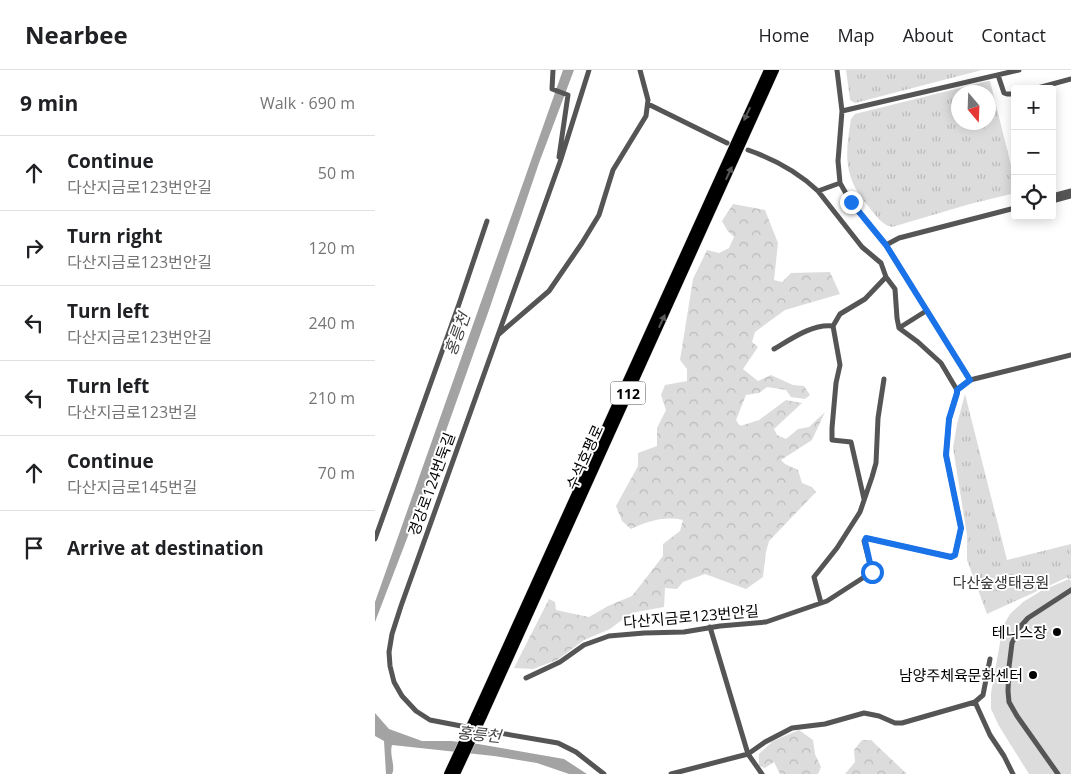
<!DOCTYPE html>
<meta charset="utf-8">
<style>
:root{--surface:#fff;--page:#f2f2f2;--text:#202124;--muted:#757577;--line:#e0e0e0}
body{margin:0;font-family:"Open Sans","Noto Sans KR",sans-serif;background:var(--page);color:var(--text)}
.controls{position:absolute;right:15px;top:15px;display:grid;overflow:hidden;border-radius:5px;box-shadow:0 2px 12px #0003}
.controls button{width:45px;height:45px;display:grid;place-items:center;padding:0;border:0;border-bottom:1px solid var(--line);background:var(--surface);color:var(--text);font:25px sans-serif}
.compass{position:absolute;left:576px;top:15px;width:45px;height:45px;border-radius:50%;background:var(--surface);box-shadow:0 2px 12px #0003;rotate:161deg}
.stop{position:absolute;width:15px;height:15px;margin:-11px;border:4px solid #1a73e8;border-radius:50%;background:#fff}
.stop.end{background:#1a73e8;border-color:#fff;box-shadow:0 1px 5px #0008}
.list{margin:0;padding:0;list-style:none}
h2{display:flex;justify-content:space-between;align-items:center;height:65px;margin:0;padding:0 20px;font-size:21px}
h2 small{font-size:16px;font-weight:400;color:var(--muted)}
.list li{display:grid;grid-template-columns:32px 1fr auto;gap:15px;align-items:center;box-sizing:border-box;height:75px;padding:0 20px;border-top:1px solid var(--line)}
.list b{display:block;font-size:19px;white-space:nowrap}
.list p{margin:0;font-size:16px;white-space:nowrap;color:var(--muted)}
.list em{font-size:16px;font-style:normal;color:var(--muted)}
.icon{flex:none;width:28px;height:28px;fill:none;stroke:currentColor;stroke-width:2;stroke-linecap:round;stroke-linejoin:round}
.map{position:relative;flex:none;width:696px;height:704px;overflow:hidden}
header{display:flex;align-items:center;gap:30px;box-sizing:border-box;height:70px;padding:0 25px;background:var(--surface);border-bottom:1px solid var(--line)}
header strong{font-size:24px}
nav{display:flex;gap:28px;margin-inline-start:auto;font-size:18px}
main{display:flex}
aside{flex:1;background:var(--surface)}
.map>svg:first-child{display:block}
.grass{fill:url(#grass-tufts);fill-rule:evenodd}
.forest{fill:url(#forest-crowns)}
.pitch{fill:#dcdcdc}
.water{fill:#a3a3a3}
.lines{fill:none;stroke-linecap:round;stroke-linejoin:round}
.highway-casing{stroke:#dbdbdb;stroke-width:9}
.minor{stroke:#555;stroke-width:5}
.highway{stroke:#000;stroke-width:8}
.highway-bridge-casing{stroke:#dbdbdb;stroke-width:9;stroke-linecap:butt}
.highway-bridge{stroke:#000;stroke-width:8}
.oneway{fill:#595959}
.route{stroke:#1a73e8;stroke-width:6}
.poi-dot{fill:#000;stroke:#fff;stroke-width:2}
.labels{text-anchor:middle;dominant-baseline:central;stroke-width:4;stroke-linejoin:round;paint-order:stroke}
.shield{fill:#fff;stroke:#4c4c4c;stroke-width:1}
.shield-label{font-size:14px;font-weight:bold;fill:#000}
.street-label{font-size:15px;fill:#000;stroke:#fff}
.park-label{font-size:15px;fill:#333;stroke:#fff}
.poi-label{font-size:15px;fill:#000;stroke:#fff;text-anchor:end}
.water-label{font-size:16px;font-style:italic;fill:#444;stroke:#fff}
</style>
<header>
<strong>Nearbee</strong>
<nav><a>Home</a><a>Map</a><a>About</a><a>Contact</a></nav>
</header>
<main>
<aside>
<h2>9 min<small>Walk · 690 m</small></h2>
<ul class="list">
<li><svg class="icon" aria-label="ahead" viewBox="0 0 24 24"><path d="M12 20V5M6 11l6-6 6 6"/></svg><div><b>Continue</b><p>다산지금로123번안길</p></div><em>50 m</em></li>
<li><svg class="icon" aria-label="right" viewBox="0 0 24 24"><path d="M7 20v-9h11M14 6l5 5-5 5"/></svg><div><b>Turn right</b><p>다산지금로123번안길</p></div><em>120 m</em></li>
<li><svg class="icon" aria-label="left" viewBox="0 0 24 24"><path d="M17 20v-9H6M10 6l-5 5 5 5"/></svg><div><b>Turn left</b><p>다산지금로123번안길</p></div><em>240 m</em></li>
<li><svg class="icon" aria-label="left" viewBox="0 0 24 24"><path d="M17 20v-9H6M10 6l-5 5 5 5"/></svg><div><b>Turn left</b><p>다산지금로123번길</p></div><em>210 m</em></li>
<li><svg class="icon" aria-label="ahead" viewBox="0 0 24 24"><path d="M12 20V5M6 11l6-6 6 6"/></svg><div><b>Continue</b><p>다산지금로145번길</p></div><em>70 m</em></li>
<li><svg class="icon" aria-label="arrive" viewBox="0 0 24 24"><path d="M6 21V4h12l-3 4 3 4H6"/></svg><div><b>Arrive at destination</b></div></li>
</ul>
</aside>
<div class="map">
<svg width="696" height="704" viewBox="0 0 696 704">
<defs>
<pattern id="grass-tufts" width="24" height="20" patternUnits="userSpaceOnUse" patternTransform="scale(1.25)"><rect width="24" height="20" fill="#dcdcdc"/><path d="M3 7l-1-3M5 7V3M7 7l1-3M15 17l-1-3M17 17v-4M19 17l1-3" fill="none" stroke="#bbb"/></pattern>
<pattern id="forest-crowns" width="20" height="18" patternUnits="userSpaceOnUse" patternTransform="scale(1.25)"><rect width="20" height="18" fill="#dcdcdc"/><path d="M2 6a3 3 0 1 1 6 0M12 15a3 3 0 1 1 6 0" fill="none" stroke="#bbb"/></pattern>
</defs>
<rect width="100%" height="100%" fill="#fff"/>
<!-- grass -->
<path class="grass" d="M 471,0 L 607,0 L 480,33 L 475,30 Z
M 613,11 L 615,11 L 640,111 L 640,123 L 595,134 L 517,157 C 506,154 501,146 494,137 C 468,107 470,86 476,49 L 480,44 ZM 614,22 L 614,52 L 584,52 L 584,22 Z
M 590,324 L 632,490 L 696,474 L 696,509 L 691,508 L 612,544 L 592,490 L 592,465 L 578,378 L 582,354 Z"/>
<!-- forest -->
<path class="forest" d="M 358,134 L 390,140 L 403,173 L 399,210 L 407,212 L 416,203 L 455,202 L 465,224 L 410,240 L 380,262 L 377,272 L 383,277 L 368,299 L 383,311 L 396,305 L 418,315 L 429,316 L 435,325 L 430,329 L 416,327 L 411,320 L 392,317 L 384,323 L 371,325 L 361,350 L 365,356 L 384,350 L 411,330 L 427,333 L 399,359 L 402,365 L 411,369 L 423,359 L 434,357 L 450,342 L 437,370 L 406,390 L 410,394 L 423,400 L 427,413 L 437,417 L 441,422 L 394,471 L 391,482 L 388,507 L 371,519 L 330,504 L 308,512 L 302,519 L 290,518 L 289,537 L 256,543 L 235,559 L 209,570 L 182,590 L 158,599 L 139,598 L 174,529 L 180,532 L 181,540 L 214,547 L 233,536 L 257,526 L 288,486 L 288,474 L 305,461 L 308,450 C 289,446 273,451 256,459 L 247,451 L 241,436 L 263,396 L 263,383 L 282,376 L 282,358 L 291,340 L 286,325 L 290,315 L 312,311 L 312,299 L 305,290 L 318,209 L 332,180 L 344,183 L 354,178 L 359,167 L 352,160 L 347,151 Z
M 424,660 L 438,670 L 440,684 L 446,697 L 443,704 L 405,704 L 399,692 L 390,698 L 384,696 L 384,684 L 398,671 Z
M 487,670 L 496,670 L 532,704 L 470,704 L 480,692 L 479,680 Z"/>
<!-- pitch -->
<path class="pitch" d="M 694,509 L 696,511 L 696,704 L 654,704 L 624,656 L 616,639 L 616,623 L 628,556 L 635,544 L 648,532 L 666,521 Z"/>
<!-- water -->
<path class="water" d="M 188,0 L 199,0 L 164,93 L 114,240 L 41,445 L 0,552 L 0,532 Z
M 0,643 L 14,659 L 47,671 L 76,671 L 103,674 L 189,689 L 212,704 L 194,704 L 162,693 L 119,686 L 17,675 C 14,685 21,696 17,704 L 11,704 L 9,671 L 0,666 Z"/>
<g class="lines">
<defs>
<path id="highway" d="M 100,646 L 393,0
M 108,646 L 400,0"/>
</defs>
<!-- highway casing -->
<use href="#highway" class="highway-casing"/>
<!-- minor -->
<path class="minor" d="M 178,0 L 177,19 L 193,25 L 184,87
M 214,0 L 185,92 L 26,536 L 17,564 L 14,582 L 15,596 L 19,612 L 27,626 L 41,641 L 55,650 L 107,660 L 183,673 L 201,682 L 229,704
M 462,0 L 467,41 L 644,0
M 623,5 L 629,23 L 632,24 L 640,24
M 659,19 L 696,9
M 273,34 L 352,73
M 467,41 L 463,91 L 465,113 L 476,132 L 511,175 L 595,310 L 696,285
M 373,80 C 399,89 423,102 443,121
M 465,113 L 443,121 L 487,177 L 506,193 L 511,207 L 520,219 L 522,248 L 524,258 L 543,272 L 566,293 L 582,320
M 677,126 L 696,121
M 677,131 L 696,126
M 511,175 L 524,168 L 640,138
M 524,258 L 551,241
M 124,264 L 174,221 L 207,173 L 224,145 L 238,100 L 271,46 L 273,30 L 265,0
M 399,279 C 416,269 439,253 458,256
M 489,429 L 476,372 L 457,370 L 457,358 L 461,313 L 465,295 L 458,256 L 465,244 L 490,229 L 511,207
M 0,469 L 84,234 L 112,151
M 446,533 L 439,507 L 462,478 L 485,442 L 497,407 L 501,393 L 503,348 L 509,309
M 151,608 L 185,592 L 209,575 L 234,566 L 269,563 L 309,562 L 345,556 L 391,552 L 452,531 L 497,502 L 489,471 L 491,468 L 576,487 L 580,485 L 586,458 L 571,385 L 574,349 L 582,323 L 582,320 L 595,310
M 600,632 L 615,665 L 629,686 L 638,704
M 296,704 L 373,684 L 335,557
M 387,704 L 373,684 L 390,672 L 417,658 L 450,654 L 489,643 L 504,646 L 520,653 L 527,653 L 600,632 L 608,625 L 615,589
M 683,704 L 642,646 L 634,632 L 633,621 L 634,597 L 637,573 L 645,557 L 653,548 L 696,520"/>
<!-- highway -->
<use href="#highway" class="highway"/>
<defs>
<path id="highway-bridge" d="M 73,704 L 100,646
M 81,704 L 108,646"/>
</defs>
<!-- highway-bridge casing -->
<use href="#highway-bridge" class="highway-bridge-casing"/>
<!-- highway-bridge -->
<use href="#highway-bridge" class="highway-bridge"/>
</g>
<!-- one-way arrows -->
<defs><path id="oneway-solid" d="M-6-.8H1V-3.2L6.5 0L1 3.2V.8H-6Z" transform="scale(1.25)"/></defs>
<g class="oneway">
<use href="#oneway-solid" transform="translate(372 44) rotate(115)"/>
<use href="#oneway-solid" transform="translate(354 103) rotate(-65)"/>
<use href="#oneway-solid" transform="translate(287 251) rotate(-65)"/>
</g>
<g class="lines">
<!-- route -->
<path class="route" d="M 476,132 L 511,175 L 595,310 L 582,320 L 582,323 L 574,349 L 571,385 L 586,458 L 580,485 L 576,487 L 491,468 L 490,471 L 497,502"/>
</g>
<!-- markers -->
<g class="poi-dot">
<circle cx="682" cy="562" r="5"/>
<circle cx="658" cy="605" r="5"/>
</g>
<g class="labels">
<!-- shield labels -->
<rect class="shield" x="235.5" y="311.5" width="35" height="23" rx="4"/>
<g class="shield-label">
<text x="253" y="323">112</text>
</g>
<!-- street labels -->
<g class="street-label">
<text transform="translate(209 387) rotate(-66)">수석호평로</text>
<text transform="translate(56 414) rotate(-70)">경강로124번둑길</text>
<text transform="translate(316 546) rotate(-5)">다산지금로123번안길</text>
</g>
<!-- park labels -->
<g class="park-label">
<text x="626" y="512">다산숲생태공원</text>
</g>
<!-- poi labels -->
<g class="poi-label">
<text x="672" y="562">테니스장</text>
<text x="648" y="605">남양주체육문화센터</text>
</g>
<!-- water labels -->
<g class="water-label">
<text transform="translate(82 264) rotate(-70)">홍릉천</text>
<text transform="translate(104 664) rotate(6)">홍릉천</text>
</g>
</g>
</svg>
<div class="controls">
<button>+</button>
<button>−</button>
<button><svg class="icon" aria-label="locate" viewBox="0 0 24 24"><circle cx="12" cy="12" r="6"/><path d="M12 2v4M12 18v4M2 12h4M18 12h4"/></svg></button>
</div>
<svg class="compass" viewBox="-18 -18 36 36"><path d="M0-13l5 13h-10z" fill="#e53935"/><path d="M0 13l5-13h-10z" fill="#757577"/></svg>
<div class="stop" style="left:497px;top:502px"></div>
<div class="stop end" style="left:476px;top:132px"></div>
</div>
</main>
